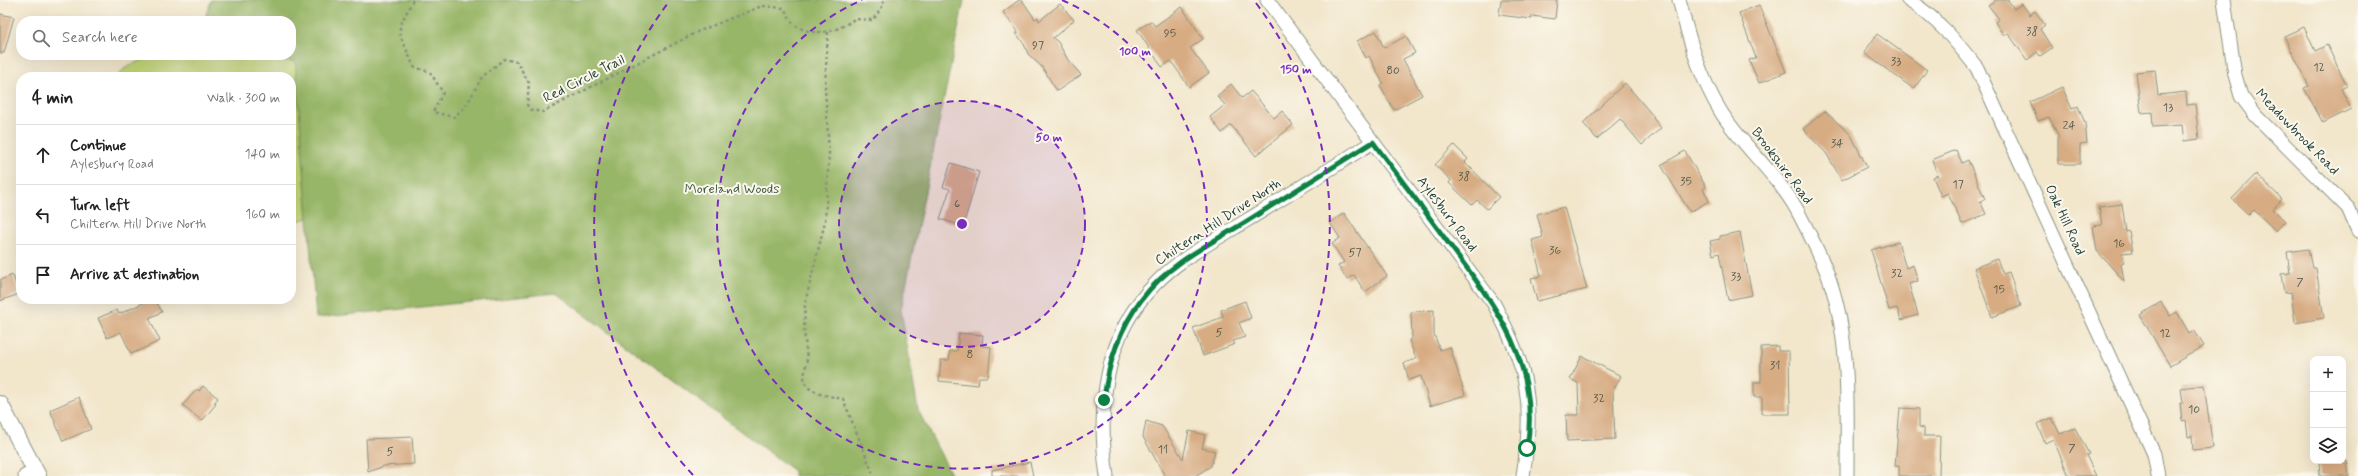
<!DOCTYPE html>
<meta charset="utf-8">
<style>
:root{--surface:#fff;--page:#f2f2f2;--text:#222;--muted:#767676;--line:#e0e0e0}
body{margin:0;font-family:Mynerve,sans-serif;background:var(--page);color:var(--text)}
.controls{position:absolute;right:12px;bottom:12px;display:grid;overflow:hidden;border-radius:8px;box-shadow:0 4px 16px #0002}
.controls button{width:36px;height:36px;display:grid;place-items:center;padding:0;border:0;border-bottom:1px solid var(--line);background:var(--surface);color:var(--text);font:20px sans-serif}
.stop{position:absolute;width:12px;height:12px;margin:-9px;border:3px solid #0b8043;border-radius:50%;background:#fff}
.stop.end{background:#0b8043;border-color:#fff;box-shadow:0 1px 4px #0008}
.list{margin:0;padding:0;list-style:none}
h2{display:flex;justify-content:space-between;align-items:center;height:52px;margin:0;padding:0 16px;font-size:17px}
h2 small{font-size:13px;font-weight:400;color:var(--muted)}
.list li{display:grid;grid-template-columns:26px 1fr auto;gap:12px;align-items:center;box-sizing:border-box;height:60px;padding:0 16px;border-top:1px solid var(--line)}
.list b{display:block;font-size:15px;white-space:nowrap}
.list p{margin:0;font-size:13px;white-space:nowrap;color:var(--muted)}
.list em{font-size:13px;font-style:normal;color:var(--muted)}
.icon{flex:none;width:22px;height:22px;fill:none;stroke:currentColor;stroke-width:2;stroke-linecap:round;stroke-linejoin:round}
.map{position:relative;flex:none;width:2358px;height:476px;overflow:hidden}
.search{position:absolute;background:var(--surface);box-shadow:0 4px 16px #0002;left:16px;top:16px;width:280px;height:44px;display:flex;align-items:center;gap:10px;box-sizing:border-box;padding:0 14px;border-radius:16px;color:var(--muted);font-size:15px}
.panel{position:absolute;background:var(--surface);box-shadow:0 4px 16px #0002;left:16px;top:72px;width:280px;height:232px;border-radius:16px}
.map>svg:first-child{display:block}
.green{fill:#c1d477;stroke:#708856}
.forest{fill:#98b668;stroke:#5c7a4e}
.building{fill:#d7ac83}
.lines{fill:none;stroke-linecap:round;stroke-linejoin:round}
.minor-casing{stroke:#889280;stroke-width:15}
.tertiary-casing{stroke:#889280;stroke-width:18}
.path{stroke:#889280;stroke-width:2.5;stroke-dasharray:3 3;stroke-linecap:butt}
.minor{stroke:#fff;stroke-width:13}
.tertiary{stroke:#fff;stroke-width:16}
.route{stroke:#0b8043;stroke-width:5}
.ring{fill:none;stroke:#7b2cbf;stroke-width:2;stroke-dasharray:7 5}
.labels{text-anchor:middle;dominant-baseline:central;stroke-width:4;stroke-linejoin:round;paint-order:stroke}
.number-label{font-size:12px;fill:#4d5948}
.street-label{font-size:14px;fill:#1f3d34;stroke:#fbf7ec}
.park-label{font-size:14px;fill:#3f5b41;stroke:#fbf7ec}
.centre{fill:#7b2cbf;stroke:#fbf7ec;stroke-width:2}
.ring-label{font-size:12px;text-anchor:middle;font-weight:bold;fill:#7b2cbf;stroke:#fbf7ec;stroke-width:4;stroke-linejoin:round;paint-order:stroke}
</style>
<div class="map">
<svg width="2358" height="476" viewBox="0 0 2358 476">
<rect width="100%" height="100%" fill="#fbf7ec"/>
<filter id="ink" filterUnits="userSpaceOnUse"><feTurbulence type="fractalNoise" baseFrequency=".025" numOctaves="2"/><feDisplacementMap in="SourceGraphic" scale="8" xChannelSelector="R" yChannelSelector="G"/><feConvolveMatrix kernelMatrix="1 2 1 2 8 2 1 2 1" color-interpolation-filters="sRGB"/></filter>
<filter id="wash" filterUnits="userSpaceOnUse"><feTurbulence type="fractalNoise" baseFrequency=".012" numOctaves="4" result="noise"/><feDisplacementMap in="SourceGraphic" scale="16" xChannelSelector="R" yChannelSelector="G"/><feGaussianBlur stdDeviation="0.9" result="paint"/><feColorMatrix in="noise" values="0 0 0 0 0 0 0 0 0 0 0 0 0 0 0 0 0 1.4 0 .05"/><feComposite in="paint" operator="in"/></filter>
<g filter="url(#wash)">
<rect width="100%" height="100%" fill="#f2e6cb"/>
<!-- green -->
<path class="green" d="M 354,0 L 311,217 L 291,223 L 291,77 L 117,77 L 124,69 L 151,55 L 291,55 L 291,21 Z"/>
<!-- forest -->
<path class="forest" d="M 211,0 L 964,0 L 901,310 L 918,410 L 952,476 L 794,476 L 794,471 L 556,293 L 316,318 L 295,61 L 191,57 L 192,55 L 291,55 L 291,21 L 204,21 Z"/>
<g id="blocks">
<!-- building -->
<path class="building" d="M 1019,0 L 1022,0 L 1035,19 L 1038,17 L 1039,21 L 1060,4 L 1074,20 L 1053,38 L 1058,42 L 1068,60 L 1081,75 L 1057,91 L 1042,67 L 1028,54 L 1024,44 L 1016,33 L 1019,33 L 1003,12 Z
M 1501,0 L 1557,0 L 1555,19 L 1532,16 L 1532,19 L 1499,15 Z
M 1996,0 L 2008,0 L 2014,9 L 2022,4 L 2030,15 L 2035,11 L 2045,25 L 2040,29 L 2052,48 L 2040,56 L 2037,52 L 2027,60 L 2008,33 L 2004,36 L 1995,22 L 1999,19 L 1988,5 Z
M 1759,5 L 1786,72 L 1759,83 L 1749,60 L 1756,58 L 1739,13 Z
M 1182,7 L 1203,39 L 1190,48 L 1209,73 L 1189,87 L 1171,61 L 1162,67 L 1137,30 L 1151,21 L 1155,26 Z
M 0,14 L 14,17 L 4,53 L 0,53 Z
M 2304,27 L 2315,51 L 2327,45 L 2347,86 L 2341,89 L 2351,109 L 2323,123 L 2304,88 L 2309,86 L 2284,36 Z
M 1376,31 L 1384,48 L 1406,36 L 1415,53 L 1403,59 L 1422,95 L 1394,110 L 1380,85 L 1383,83 L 1369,56 L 1366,58 L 1357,41 Z
M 1877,34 L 1927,70 L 1914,89 L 1864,53 Z
M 2155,70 L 2158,95 L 2186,92 L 2187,105 L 2195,104 L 2199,139 L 2184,141 L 2182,125 L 2153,127 L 2152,112 L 2141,113 L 2136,72 Z
M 1625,83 L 1654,117 L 1653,118 L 1661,128 L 1642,145 L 1620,119 L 1597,139 L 1583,123 Z
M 1231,84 L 1242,98 L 1251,91 L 1274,118 L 1282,111 L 1293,125 L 1256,156 L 1231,125 L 1222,133 L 1210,117 L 1225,105 L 1217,96 Z
M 2062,87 L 2072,109 L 2078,106 L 2085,123 L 2087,143 L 2080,144 L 2080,164 L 2058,164 L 2058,135 L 2049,117 L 2038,121 L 2030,102 Z
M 1825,111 L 1851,135 L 1867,167 L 1842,180 L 1826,153 L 1803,129 Z
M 1454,145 L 1468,159 L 1465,162 L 1499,197 L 1487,209 L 1477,200 L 1472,205 L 1449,183 L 1451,180 L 1435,165 Z
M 1956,150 L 1962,163 L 1968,160 L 1985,199 L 1980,201 L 1986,214 L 1962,224 L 1948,193 L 1941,196 L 1933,177 L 1938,175 L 1932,160 Z
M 1685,151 L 1706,187 L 1703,189 L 1709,201 L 1690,212 L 1661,165 Z
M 951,163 L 979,172 L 963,226 L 940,219 L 950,189 L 943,187 Z
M 2256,174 L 2282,199 L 2273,209 L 2285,221 L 2276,231 L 2254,210 L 2249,215 L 2232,199 Z
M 2122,204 L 2126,232 L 2129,231 L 2133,252 L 2122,253 L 2124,262 L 2121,263 L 2124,281 L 2097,251 L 2093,226 L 2102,225 L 2099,207 Z
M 1564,207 L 1587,289 L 1537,301 L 1531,278 L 1541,276 L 1532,240 L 1543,237 L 1537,214 Z
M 1344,213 L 1387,276 L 1365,292 L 1354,275 L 1347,279 L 1338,266 L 1344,262 L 1332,244 L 1340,238 L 1330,223 Z
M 1740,232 L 1752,295 L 1728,300 L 1719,253 L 1713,255 L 1710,241 L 1720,239 L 1720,236 Z
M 1898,242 L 1906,268 L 1913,265 L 1918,281 L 1909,284 L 1918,315 L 1901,320 L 1897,308 L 1889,310 L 1871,250 Z
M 2308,249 L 2312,268 L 2316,268 L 2324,318 L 2295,323 L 2291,292 L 2284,293 L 2281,274 L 2290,273 L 2287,252 Z
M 1997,259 L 2003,274 L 2009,272 L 2021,306 L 1992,317 L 1974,268 Z
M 13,275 L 19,294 L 0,301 L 0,280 Z
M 152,299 L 155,299 L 162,312 L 149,318 L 160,341 L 131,354 L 121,332 L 107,338 L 98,318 L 117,310 L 119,314 Z
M 1245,301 L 1251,318 L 1239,323 L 1245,337 L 1233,341 L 1235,344 L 1203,356 L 1193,328 L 1223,317 L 1221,310 Z
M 2161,302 L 2170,316 L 2177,312 L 2189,333 L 2194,330 L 2204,346 L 2170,366 L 2140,315 Z
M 1434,310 L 1434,334 L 1440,350 L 1450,347 L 1465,395 L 1430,406 L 1421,376 L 1409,380 L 1404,363 L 1416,359 L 1409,340 L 1412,338 L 1411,312 Z
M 959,333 L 983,335 L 982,346 L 991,347 L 988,377 L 979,377 L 978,385 L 939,381 L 941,360 L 949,360 L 950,351 L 957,351 Z
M 1778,346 L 1778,351 L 1789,351 L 1790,414 L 1762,414 L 1762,397 L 1754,397 L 1754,382 L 1761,382 L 1761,347 Z
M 1582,356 L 1621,376 L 1613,391 L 1615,439 L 1567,441 L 1566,415 L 1579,415 L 1578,383 L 1570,379 Z
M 2204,385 L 2213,448 L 2193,450 L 2192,436 L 2188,437 L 2186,420 L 2182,421 L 2180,403 L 2183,403 L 2181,388 Z
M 203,386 L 218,398 L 214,403 L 216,404 L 202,421 L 183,405 L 197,389 L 199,391 Z
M 79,397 L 91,429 L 63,441 L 50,410 Z
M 1900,408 L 1919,409 L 1919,427 L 1924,428 L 1924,436 L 1940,436 L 1939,476 L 1899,476 L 1899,466 L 1895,466 Z
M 2052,418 L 2060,434 L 2075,428 L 2089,454 L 2086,455 L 2096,476 L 2069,476 L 2053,439 L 2045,443 L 2037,424 Z
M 1146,421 L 1162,426 L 1183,459 L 1189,431 L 1205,435 L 1202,448 L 1215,451 L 1211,466 L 1195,476 L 1165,476 L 1143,437 Z
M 412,437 L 414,464 L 384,466 L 368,472 L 366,439 Z
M 2319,461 L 2347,461 L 2349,476 L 2320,476 Z
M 1030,462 L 1033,476 L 992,476 L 992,470 Z"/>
</g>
</g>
<g filter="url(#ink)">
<use href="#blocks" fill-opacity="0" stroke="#889280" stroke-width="1"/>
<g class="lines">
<defs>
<path id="minor" d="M 1267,0 L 1494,304 C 1529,371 1534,401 1523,476
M 1679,0 C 1689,39 1700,78 1721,112 C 1743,147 1777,174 1797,210 C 1809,233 1822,257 1830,281 C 1851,343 1847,412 1847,476
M 1908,0 C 1937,18 1956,41 1977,68 L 2154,454 L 2158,476
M 2224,0 L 2235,75 L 2241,96 L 2256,116 L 2348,208 L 2358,231
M 25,476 L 35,471
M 1107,476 C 1097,409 1104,335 1155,284 C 1180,258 1214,241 1244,222 C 1287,196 1330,169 1373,142"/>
<path id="tertiary" d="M 0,404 L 38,476"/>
</defs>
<!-- minor casing -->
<use href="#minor" class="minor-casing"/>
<!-- tertiary casing -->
<use href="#tertiary" class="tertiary-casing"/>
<!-- path -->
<path class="path" d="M 413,0 L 400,25 L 400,35 L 414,67 L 430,72 L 443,93 L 433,112 L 454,117 L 466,106 L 482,77 L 504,59 L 517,62 L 529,83 L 527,105 L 531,110 L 543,112 L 699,31 L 762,6 L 784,8 C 787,13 791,23 796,26 C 815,37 838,32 854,19 L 873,20 L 884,4 L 882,0
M 828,32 L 825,86 L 829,153 L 825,222 L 805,303 L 804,330 L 807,359 L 804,377 L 807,387 L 820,394 L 843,399 L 874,476"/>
<!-- minor -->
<use href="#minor" class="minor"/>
<!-- tertiary -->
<use href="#tertiary" class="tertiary"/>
</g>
</g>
<g class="lines" filter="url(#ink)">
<!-- route -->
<path class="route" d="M 1104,400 C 1108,363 1119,329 1142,299 C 1167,265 1209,244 1244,223 C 1287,196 1330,169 1373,142 C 1397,175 1422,207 1446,240 C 1494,304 1541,362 1527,448"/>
</g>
<!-- distance rings -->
<circle cx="962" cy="224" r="123" fill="#7b2cbf" fill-opacity=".12"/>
<g class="ring">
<circle cx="962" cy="224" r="123"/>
<path d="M1062 0A245 245 0 1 1 862 0"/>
<path d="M693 475A368 368 0 0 1 668 3M1256 3A368 368 0 0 1 1231 475"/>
</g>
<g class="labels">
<!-- number labels -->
<g class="number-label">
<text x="2032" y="32">38</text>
<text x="1170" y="34">95</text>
<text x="1038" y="46">97</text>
<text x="1896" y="62">33</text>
<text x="2319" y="68">12</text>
<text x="1393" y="71">80</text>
<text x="2168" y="108">13</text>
<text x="2069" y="126">24</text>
<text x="1837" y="144">34</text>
<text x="1464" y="177">38</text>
<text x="1686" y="182">35</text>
<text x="1958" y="185">17</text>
<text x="957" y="204">6</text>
<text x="2119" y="244">16</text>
<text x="1555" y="251">36</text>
<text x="1355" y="253">57</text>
<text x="1897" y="274">32</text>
<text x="1736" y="277">33</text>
<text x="2300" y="283">7</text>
<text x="1999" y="290">15</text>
<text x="1219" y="333">5</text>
<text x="2165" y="334">12</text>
<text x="970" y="355">8</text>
<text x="1775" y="366">31</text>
<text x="1599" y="399">32</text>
<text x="2194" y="410">10</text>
<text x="2072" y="449">7</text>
<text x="1163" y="450">11</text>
<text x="390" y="452">5</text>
</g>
<!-- street labels -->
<g class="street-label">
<text transform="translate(584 79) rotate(-27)">Red Circle Trail</text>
<text transform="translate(2297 132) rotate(46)">Meadowbrook Road</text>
<text transform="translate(1782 166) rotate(53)">Brookshire Road</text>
<text transform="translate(1447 214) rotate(53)">Aylesbury Road</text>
<text transform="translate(2065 220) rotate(65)">Oak Hill Road</text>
<text transform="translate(1218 222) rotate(-33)">Chiltern Hill Drive North</text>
</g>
<!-- park labels -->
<g class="park-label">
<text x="732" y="189">Moreland Woods</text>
</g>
</g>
<circle cx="962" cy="224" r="6" class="centre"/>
<g class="ring-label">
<text x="1135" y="55">100 m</text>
<text x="1296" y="73">150 m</text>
<text x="1049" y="141">50 m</text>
</g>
</svg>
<div class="controls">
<button>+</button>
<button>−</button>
<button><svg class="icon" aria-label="layers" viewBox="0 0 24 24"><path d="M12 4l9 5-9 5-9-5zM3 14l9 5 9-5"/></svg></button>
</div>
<div class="stop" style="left:1527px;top:448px"></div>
<div class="stop end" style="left:1104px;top:400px"></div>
<div class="search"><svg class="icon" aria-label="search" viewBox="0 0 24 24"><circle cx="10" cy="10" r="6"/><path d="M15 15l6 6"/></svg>Search here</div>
<section class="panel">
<h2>4 min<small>Walk · 300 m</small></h2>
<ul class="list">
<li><svg class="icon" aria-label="ahead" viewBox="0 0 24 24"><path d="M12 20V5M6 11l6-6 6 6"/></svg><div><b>Continue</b><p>Aylesbury Road</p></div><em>140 m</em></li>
<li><svg class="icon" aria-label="left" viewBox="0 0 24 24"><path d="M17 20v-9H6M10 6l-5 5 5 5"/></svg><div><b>Turn left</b><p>Chiltern Hill Drive North</p></div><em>160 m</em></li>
<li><svg class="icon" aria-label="arrive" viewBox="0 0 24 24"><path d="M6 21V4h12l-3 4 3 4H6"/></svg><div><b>Arrive at destination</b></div></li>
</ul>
</section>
</div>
